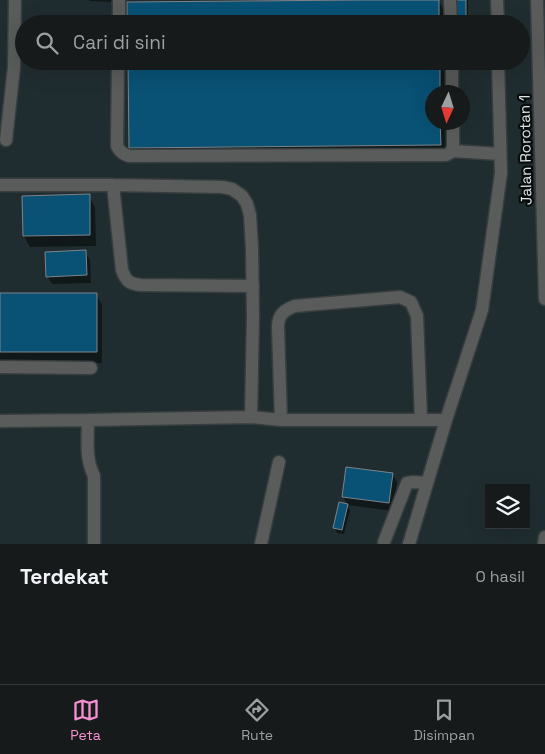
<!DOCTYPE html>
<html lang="id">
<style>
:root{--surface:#161a1b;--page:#1f2324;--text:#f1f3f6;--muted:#9ea1a3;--line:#35383a;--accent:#f690d0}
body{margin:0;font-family:"Space Grotesk",sans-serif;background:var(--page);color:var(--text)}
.controls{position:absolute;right:15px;bottom:15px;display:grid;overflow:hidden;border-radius:0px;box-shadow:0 5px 20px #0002}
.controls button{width:45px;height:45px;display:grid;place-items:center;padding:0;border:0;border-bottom:1px solid var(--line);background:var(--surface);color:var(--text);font:25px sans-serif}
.compass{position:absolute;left:425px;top:85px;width:45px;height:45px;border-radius:50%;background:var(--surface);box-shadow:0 5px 20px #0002;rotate:184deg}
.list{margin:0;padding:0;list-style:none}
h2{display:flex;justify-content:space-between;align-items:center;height:65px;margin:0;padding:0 20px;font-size:21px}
h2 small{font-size:16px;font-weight:400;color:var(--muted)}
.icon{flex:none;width:28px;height:28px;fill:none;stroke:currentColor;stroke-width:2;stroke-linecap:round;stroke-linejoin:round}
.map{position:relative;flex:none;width:545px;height:544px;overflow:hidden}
.search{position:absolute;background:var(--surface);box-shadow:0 5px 20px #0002;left:15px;right:15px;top:15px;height:55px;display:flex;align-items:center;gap:12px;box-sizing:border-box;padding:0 18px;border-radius:28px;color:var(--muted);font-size:19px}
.sheet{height:140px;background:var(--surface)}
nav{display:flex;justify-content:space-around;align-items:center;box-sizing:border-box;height:70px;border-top:1px solid var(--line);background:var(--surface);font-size:14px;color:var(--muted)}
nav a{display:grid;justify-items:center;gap:2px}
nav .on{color:var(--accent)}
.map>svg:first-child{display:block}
.built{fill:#202d30;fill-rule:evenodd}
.shadow{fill:#0007}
.building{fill:#095175;stroke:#7e8488}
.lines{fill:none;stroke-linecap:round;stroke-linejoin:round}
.minor-casing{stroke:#383e3f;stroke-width:15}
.minor{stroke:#595c5b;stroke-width:12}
.labels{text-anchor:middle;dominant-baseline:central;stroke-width:4.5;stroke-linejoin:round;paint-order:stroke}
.street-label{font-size:15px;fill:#dfe3e4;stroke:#090c0c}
</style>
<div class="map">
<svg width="545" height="544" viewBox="0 0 545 544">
<rect width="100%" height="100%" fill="#1d2324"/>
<!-- built -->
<path class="built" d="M 0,0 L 545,0 L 545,544 L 0,544 ZM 24,24 L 521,24 L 521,61 L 24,61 ZM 432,92 L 462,92 L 462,122 L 432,122 ZM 489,488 L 526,488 L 526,525 L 489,525 Z"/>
<!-- shadow -->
<path class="shadow" d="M 89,0 L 112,0 L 111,2 L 90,1 Z
M 456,0 L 468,0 L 468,24 L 456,24 Z
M 438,1 L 445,11 L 445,24 L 129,24 Z
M 129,61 L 445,61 L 445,92 L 432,92 L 432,122 L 446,122 L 446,156 L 136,159 L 130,148 Z
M 89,196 L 95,207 L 96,246 L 30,247 L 24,236 Z
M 85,252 L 90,260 L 91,283 L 52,284 L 47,276 Z
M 0,294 L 96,294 L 102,305 L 102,363 L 0,362 Z
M 347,468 L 392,474 L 397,482 L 393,511 L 347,505 L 350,510 L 344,534 L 337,533 L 334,527 L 339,503 L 348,505 L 343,497 Z"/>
<!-- building -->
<path class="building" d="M 364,0 L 439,0 L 439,24 L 127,24 L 127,2 Z
M 454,0 L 466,0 L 466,24 L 455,24 Z
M 128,61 L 440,61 L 440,92 L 432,92 L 432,122 L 440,122 L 441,145 L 129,148 Z
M 90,194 L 90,235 L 23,236 L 22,196 Z
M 86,250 L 87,275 L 46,277 L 45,252 Z
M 0,293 L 97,293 L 97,352 L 0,352 Z
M 346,467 L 393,473 L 389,503 L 342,497 Z
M 339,502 L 348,504 L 342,530 L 333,528 Z"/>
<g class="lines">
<defs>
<path id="minor" d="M 450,0 L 451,24
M 497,0 L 498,24
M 537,0 L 545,299
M 119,24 L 119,0
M 118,61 L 117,146 C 120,152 123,154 129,156 L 446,155 L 450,153 L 453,148 L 453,122
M 452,61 L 452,92
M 6,140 L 14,67 L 15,0
M 453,151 L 500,154
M 0,185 L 113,185 L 222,187 L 232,189 L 242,196 L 247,204 L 250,215 L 252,248 L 253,317 L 251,417
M 113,185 L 122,270 C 126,281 129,284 141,285 L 253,286
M 0,367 L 91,368
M 88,420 L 251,417 L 281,420 L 446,420
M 281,420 L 278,327 C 278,315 284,310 295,306 L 400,297 L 411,302 L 417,316 L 421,419
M 0,421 L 88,420 C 88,439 85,458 94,476 L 94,544
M 384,542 L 407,483 L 413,482 L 427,483
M 261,544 L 279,462
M 409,544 L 446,420 L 482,310 L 501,173 L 498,61
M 544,544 L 545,537"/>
</defs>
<!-- minor casing -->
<use href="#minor" class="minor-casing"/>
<!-- minor -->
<use href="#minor" class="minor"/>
</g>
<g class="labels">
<!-- street labels -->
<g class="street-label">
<text transform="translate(525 150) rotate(-91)">Jalan Rorotan 1</text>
</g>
</g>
</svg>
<div class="controls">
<button><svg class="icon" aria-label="layers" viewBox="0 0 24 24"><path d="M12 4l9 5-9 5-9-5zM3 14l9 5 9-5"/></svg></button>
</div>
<svg class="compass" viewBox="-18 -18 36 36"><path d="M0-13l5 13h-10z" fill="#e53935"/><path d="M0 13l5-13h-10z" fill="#9ea1a3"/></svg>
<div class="search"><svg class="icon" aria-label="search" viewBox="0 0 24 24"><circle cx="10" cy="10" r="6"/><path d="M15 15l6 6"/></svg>Cari di sini</div>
</div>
<section class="sheet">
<h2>Terdekat<small>0 hasil</small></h2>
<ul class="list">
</ul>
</section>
<nav>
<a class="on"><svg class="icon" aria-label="map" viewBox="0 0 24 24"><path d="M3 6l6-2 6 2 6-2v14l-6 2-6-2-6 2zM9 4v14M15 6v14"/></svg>Peta</a>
<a><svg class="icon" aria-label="directions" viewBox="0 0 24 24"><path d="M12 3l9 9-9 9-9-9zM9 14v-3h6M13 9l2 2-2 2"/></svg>Rute</a>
<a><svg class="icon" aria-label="saved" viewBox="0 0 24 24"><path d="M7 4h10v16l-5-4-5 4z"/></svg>Disimpan</a>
</nav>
